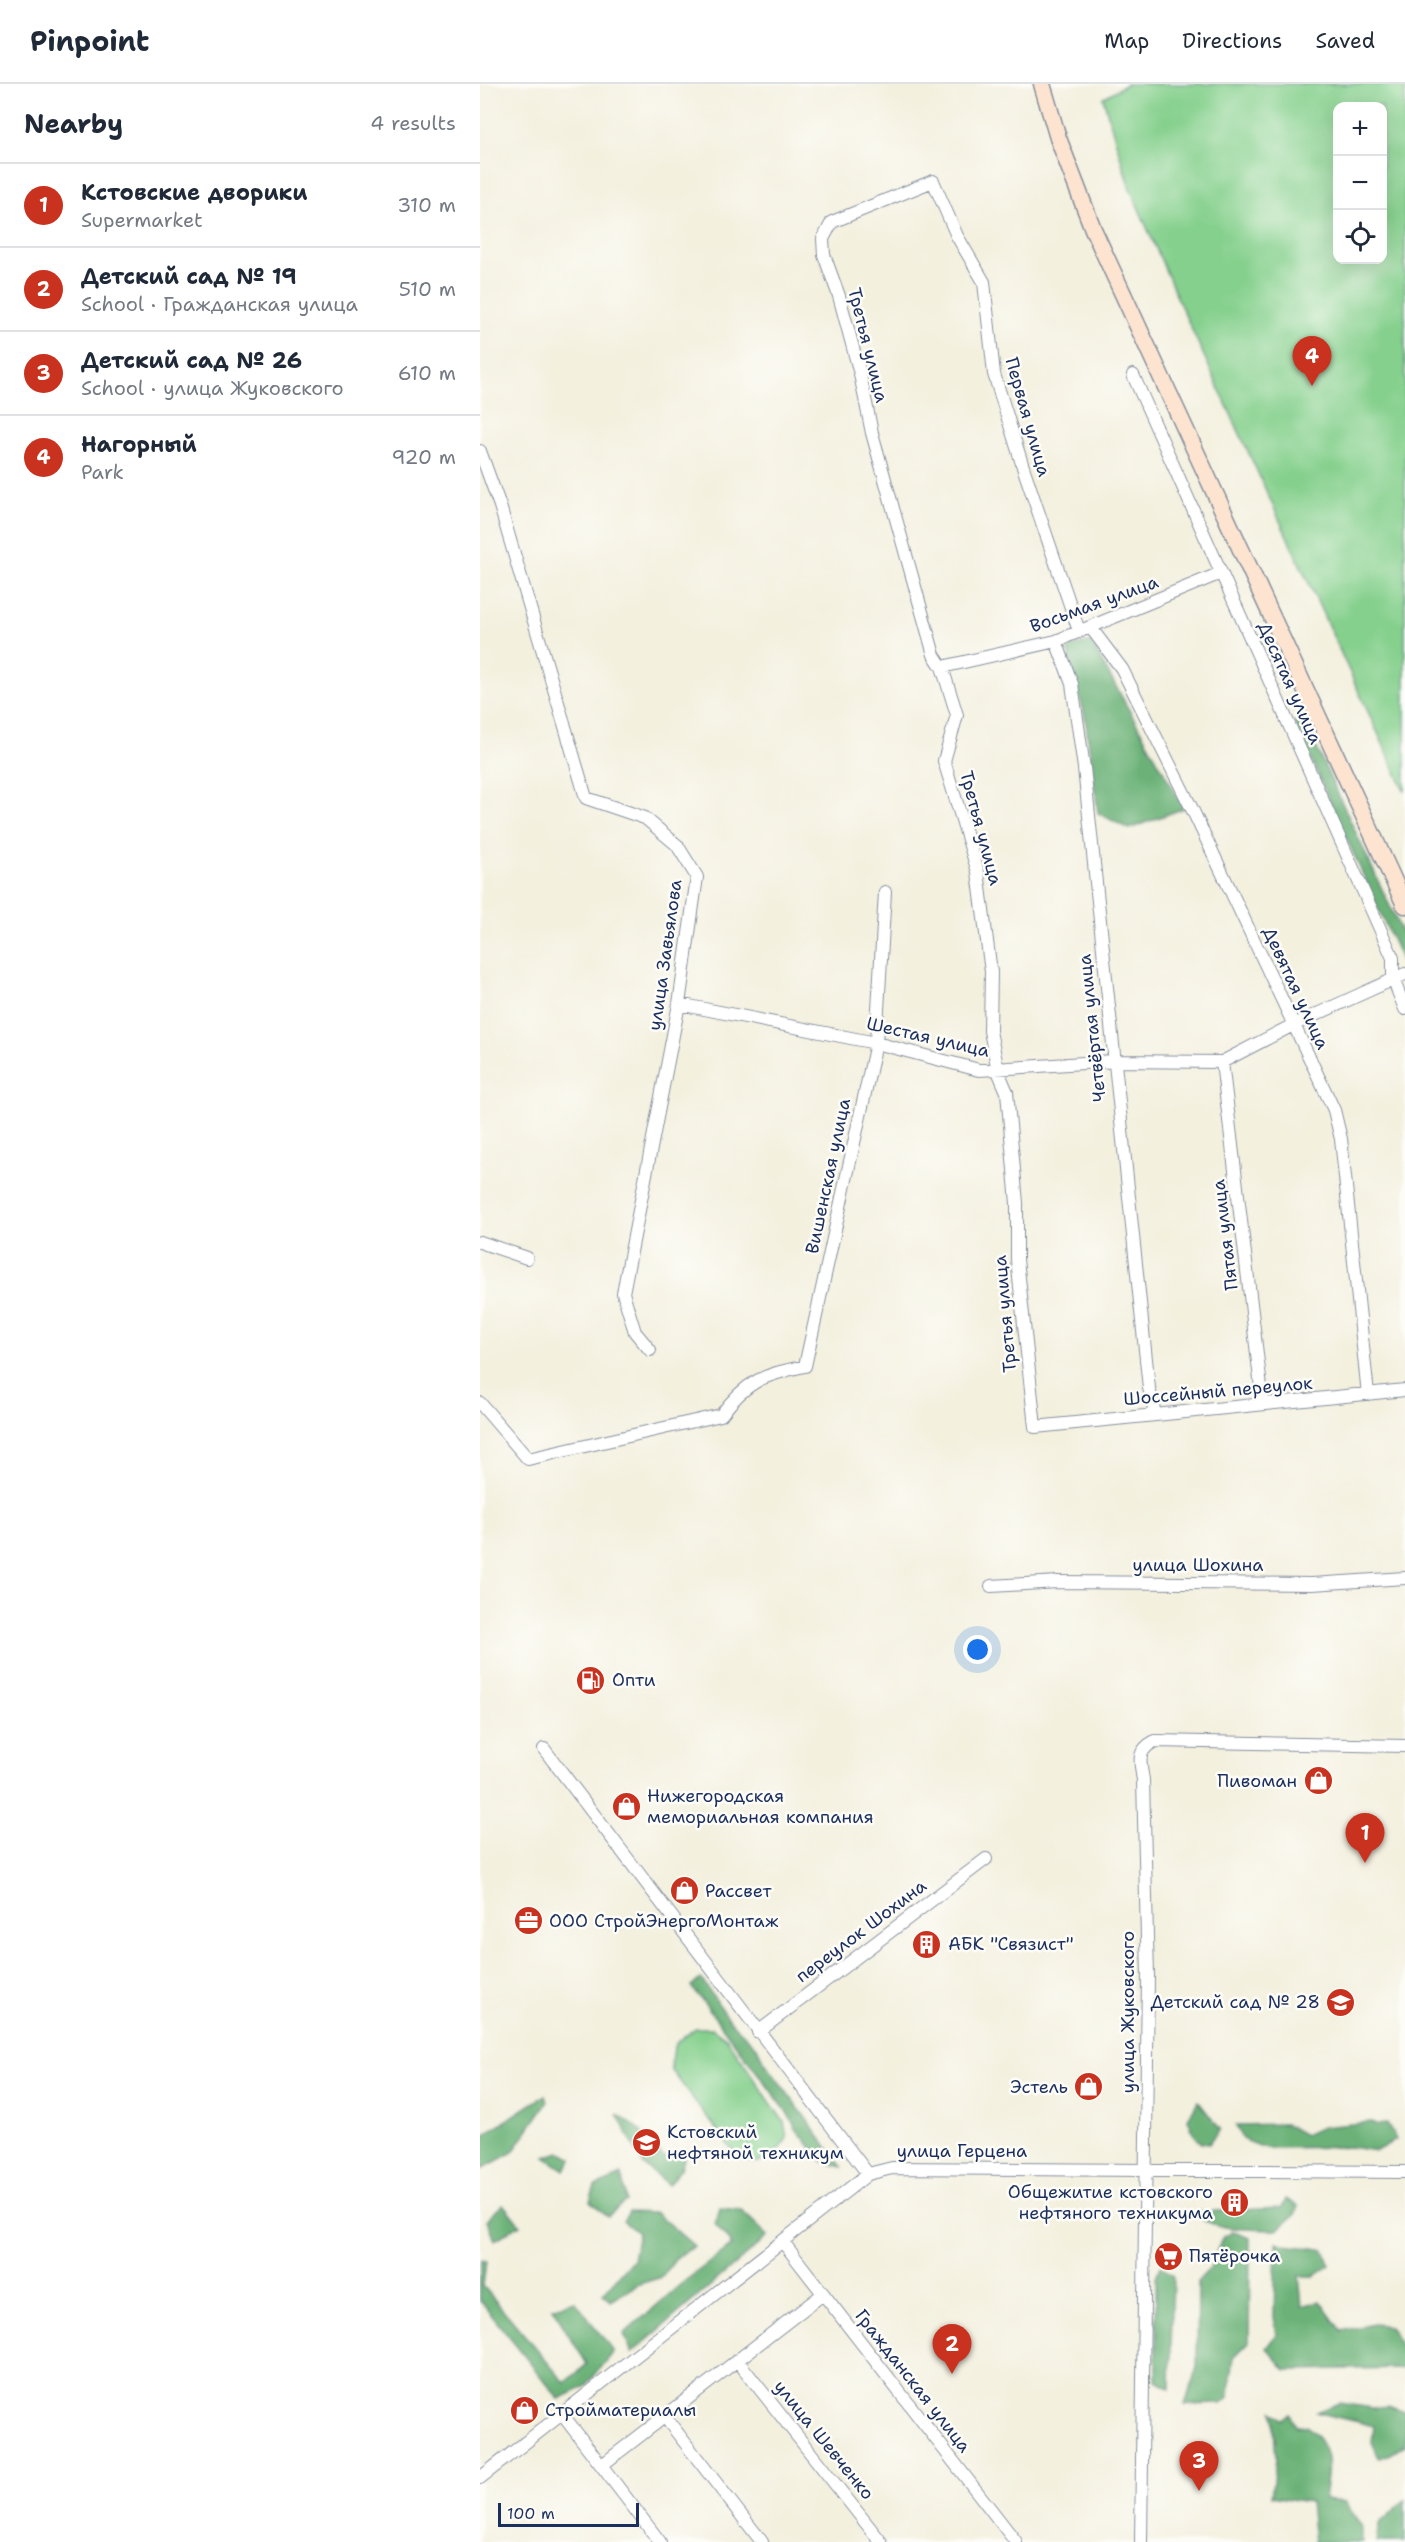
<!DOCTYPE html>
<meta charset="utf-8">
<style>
:root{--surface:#fff;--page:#f2f2f3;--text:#1f2937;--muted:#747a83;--line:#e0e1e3;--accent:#c8321e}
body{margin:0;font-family:"Shantell Sans",sans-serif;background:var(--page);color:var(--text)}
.controls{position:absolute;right:18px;top:18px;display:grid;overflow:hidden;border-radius:12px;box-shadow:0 6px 24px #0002}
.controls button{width:54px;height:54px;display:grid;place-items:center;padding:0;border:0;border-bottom:2px solid var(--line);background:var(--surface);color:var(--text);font:30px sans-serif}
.scale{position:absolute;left:18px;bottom:15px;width:141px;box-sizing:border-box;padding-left:6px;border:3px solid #1b2f5e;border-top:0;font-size:16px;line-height:21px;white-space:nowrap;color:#1b2f5e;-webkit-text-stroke:4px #fdfcf7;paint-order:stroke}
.you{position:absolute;left:498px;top:1566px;width:21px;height:21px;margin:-15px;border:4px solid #fff;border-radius:50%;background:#1a73e8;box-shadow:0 0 0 9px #1a73e833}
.badge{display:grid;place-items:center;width:39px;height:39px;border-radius:50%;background:var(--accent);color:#fff;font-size:20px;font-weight:700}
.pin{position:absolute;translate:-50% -50px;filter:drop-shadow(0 2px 3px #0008)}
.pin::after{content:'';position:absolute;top:32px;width:21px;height:18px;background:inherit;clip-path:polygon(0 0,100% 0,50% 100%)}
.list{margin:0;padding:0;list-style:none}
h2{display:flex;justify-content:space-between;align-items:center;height:78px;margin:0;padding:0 24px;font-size:26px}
h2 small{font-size:20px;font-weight:400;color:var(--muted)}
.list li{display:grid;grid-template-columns:39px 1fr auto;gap:18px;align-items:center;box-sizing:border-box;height:84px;padding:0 24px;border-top:2px solid var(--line)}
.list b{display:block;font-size:22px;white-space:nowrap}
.list p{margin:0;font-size:20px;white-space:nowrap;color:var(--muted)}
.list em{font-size:20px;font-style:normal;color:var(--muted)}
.icon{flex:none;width:33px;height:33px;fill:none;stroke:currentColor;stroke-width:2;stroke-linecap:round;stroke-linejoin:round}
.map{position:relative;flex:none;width:925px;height:2458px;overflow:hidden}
header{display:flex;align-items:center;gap:36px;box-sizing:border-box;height:84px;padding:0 30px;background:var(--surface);border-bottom:2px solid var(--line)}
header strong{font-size:28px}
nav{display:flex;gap:33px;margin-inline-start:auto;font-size:21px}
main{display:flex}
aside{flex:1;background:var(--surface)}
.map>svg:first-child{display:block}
.green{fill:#85d08d;stroke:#508076;stroke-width:1.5;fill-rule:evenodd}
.forest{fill:#6cb278;stroke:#44706b;stroke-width:1.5}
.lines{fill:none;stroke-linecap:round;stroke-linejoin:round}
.minor-casing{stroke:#87909e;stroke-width:14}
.secondary-casing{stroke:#87909e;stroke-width:19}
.minor{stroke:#fff;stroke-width:12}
.secondary{stroke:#fde4d0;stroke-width:16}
.labels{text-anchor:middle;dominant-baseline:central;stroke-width:5;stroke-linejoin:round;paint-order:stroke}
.street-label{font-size:18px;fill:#1b2f5e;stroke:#fdfcf7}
.poi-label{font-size:18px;fill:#1b2f5e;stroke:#fdfcf7;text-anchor:start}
</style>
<header>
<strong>Pinpoint</strong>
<nav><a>Map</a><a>Directions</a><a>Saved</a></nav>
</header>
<main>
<aside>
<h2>Nearby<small>4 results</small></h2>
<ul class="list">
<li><span class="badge">1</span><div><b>Кстовские дворики</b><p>Supermarket</p></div><em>310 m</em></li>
<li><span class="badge">2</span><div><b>Детский сад № 19</b><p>School · Гражданская улица</p></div><em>510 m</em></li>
<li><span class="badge">3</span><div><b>Детский сад № 26</b><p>School · улица Жуковского</p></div><em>610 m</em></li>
<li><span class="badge">4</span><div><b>Нагорный</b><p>Park</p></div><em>920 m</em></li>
</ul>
</aside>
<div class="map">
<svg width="925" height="2458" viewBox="0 0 925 2458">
<rect width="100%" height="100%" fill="#fdfcf7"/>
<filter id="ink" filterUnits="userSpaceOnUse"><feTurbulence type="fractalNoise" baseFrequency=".0167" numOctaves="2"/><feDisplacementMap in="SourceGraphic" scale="12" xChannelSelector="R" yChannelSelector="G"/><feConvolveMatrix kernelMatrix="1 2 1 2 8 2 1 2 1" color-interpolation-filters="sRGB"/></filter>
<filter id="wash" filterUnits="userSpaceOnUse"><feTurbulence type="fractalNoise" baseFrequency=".008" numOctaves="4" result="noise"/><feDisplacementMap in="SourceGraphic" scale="24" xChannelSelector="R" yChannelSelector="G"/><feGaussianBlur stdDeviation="1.35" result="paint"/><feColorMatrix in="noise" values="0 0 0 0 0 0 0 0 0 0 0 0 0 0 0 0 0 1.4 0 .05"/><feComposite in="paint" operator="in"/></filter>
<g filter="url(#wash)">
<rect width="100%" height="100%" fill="#f3f0de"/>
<!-- green -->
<path class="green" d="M 646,0 L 925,0 L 925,708 L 700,220 L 649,102 L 623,14 ZM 902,22 L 902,176 L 858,176 L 858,22 Z
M 216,1944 L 232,1944 L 247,1955 L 304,2038 L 307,2054 C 294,2075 280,2086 256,2071 L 192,1987 C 189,1961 196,1957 216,1944 Z"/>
<!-- forest -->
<path class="forest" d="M 611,558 L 704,724 L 649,745 L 618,729 L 605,633 L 587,563 Z
M 814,638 L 827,643 L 925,855 L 925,884 Z
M 221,1895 L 252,1939 L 277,1963 L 283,1976 L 362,2083 L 342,2077 L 317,2046 L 305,2025 L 211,1902 Z
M 65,2011 L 68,2017 L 33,2068 L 0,2086 L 0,2054 Z
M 718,2017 L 740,2045 L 729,2060 L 721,2059 L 713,2049 L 708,2035 Z
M 137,2030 L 160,2046 L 184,2074 L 207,2065 L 201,2085 L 188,2101 L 163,2080 Z
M 891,2038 L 898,2041 L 907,2040 L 916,2056 L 896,2067 L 870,2063 L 785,2064 L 762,2055 L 756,2041 L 805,2040 L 825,2051 L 842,2043 Z
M 80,2068 L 92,2075 L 84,2086 L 65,2073 Z
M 142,2091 L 146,2117 L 128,2132 L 110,2117 L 115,2102 Z
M 806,2115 L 818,2122 L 815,2130 L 797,2146 C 771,2145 732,2148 712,2128 L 802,2124 Z
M 23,2120 L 40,2141 L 15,2156 L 7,2136 Z
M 240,2124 L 261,2126 L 288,2152 L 152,2269 L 144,2250 L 201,2200 L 252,2161 L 235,2140 Z
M 149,2128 L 176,2129 L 214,2162 L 197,2173 L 182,2193 L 159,2200 L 130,2217 L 123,2210 L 153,2175 L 158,2149 L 143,2137 Z
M 753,2148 L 770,2154 L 769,2258 L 754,2273 L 748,2314 L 741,2320 L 705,2321 L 717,2283 L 718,2197 L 730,2184 L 742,2154 Z
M 796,2158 C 812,2165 826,2161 844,2166 L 850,2181 L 834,2192 L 819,2192 L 822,2222 L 840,2217 L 861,2247 L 894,2240 L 909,2242 L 925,2269 L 925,2284 L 806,2286 L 787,2264 L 797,2251 L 794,2233 Z
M 0,2176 L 6,2177 L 3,2202 L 85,2299 L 107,2280 L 72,2224 L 95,2217 L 134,2268 L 105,2303 L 79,2315 L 0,2217 Z
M 680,2182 L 693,2191 L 690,2305 L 676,2297 L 676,2193 Z
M 859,2319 L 893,2324 L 908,2322 L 925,2328 L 925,2361 L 911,2370 L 899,2374 L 892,2358 L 894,2342 L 836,2328 Z
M 793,2327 L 803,2336 L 810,2330 L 816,2342 L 827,2342 C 854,2366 848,2383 844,2416 L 865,2418 L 882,2443 L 882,2458 L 834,2458 L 830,2418 L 791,2412 L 796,2375 Z
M 925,2416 L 925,2458 L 896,2458 L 899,2440 Z"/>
</g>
<g filter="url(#ink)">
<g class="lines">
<defs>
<path id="minor" d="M 653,291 L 913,874 L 913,895 L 925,925
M 0,367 L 20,422 L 106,714 L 165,734 L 197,761 L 217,793 L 199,920 L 143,1209 L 155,1248 L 170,1266
M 611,544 L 642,585 L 713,727 L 854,1026 L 861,1055 L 888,1310
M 599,547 L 543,383 L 514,290 L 504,198 L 477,152 L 453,97 L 352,138 L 343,155 L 344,171 L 359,212 L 380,290 L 392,349 L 454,571 L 462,583 L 477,631 L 464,677 L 498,788 L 511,888 L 510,947 L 518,987 L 527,1008 L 537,1119 L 537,1175 L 555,1343 L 925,1306
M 576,557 L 592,600 L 604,684 L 669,1304 L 675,1330
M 462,583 L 576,557 L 741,489
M 199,920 L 396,959 L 499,986 L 633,977 L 742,978 L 813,941 L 925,890
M 742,978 L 783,1320
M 0,1158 L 47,1174
M 0,1319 L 48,1375 L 241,1331 C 267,1296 284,1291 325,1282 L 396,959 L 405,808
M 511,1502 L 578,1498 L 832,1500 L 925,1494
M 64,1665 L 388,2090
M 278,1948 L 506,1775
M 303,2158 L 536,2458
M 257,2276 L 401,2458
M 82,2330 L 180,2458
M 185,2333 L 282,2458
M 122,2381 L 343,2210
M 0,2394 L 388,2090 L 412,2084 L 925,2088
M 661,2458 L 668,1892 L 663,1696 C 660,1677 656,1667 675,1657 L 925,1662"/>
<path id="secondary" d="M 562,0 L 578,54 L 613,145 L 925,821"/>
</defs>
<!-- minor casing -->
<use href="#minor" class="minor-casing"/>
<!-- secondary casing -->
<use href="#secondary" class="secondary-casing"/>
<!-- minor -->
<use href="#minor" class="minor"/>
<!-- secondary -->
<use href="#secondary" class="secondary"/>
</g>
</g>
<!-- icons -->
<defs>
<symbol id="fuel-disc" viewBox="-11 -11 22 22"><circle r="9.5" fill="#c8321e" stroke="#fdfcf7"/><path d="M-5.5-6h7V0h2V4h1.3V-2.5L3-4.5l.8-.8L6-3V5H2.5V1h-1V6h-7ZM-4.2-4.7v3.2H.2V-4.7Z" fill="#fff"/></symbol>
<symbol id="shop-disc" viewBox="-11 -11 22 22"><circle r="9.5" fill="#c8321e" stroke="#fdfcf7"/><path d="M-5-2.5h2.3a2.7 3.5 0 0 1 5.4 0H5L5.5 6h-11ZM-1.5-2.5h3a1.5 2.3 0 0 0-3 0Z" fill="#fff"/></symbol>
<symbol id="office-disc" viewBox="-11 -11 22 22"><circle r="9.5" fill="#c8321e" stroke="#fdfcf7"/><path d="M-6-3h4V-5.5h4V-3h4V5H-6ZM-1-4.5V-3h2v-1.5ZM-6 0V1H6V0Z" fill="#fff"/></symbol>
<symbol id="building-disc" viewBox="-11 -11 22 22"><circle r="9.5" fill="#c8321e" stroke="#fdfcf7"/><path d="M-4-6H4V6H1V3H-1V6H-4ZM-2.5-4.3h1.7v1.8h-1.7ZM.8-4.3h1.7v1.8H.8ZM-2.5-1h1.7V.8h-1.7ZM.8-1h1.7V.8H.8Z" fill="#fff"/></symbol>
<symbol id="school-disc" viewBox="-11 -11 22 22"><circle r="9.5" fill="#c8321e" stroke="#fdfcf7"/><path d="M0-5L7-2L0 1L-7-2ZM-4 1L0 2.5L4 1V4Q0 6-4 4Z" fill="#fff"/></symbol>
<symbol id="university-disc" viewBox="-11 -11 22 22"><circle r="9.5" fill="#c8321e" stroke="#fdfcf7"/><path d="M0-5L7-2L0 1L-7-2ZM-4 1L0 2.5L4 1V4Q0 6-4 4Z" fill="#fff"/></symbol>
<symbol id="supermarket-disc" viewBox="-11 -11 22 22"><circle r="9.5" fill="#c8321e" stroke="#fdfcf7"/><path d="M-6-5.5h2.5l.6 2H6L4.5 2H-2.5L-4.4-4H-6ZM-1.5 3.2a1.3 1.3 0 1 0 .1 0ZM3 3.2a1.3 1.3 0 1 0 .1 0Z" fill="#fff"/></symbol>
</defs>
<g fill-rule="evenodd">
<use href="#fuel-disc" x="94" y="1580" width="33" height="33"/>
<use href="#shop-disc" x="822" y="1680" width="33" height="33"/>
<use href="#shop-disc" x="130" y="1706" width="33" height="33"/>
<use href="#shop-disc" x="188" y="1790" width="33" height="33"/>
<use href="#office-disc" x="32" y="1820" width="33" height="33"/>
<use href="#building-disc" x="430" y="1844" width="33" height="33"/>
<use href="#school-disc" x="844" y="1902" width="33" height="33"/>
<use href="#shop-disc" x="592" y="1986" width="33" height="33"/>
<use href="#university-disc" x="150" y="2042" width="33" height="33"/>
<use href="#building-disc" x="738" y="2102" width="33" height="33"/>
<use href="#supermarket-disc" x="672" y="2156" width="33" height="33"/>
<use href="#shop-disc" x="28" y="2310" width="33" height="33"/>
</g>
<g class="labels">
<!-- street labels -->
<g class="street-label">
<text transform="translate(388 261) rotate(76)">Третья улица</text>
<text transform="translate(548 333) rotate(74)">Первая улица</text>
<text transform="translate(614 520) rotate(-20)">Восьмая улица</text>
<text transform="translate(810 599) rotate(66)">Десятая улица</text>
<text transform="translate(501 744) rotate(75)">Третья улица</text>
<text transform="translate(185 871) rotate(-82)">улица Завьялова</text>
<text transform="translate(816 904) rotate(65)">Девятая улица</text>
<text transform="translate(612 944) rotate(-96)">Четвёртая улица</text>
<text transform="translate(448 953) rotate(13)">Шестая улица</text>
<text transform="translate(348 1092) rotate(-78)">Вишенская улица</text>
<text transform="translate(745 1151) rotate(-97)">Пятая улица</text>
<text transform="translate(525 1230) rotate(-95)">Третья улица</text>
<text transform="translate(738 1307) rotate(-5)">Шоссейный переулок</text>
<text x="718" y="1481">улица Шохина</text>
<text transform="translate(381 1847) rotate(-37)">переулок Шохина</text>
<text transform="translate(648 1928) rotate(-90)">улица Жуковского</text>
<text x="482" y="2067">улица Герцена</text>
<text transform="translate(433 2297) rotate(52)">Гражданская улица</text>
<text transform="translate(344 2356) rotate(51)">улица Шевченко</text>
</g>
<!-- poi labels -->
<g class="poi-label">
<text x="132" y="1596">Опти</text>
<text x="817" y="1697" text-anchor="end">Пивоман</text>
<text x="167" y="1712">Нижегородская<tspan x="167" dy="21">мемориальная компания</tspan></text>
<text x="225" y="1807">Рассвет</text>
<text x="69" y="1837">ООО СтройЭнергоМонтаж</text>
<text x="468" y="1860">АБК "Связист"</text>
<text x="840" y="1918" text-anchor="end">Детский сад № 28</text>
<text x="588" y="2003" text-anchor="end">Эстель</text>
<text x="187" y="2048">Кстовский<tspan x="187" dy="21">нефтяной техникум</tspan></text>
<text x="733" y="2108" text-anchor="end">Общежитие кстовского<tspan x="733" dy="21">нефтяного техникума</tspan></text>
<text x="709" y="2172">Пятёрочка</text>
<text x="65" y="2326">Стройматериалы</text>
</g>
</g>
</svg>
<div class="controls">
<button>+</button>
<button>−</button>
<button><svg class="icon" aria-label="locate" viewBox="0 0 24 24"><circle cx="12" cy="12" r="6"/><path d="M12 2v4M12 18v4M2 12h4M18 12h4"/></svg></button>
</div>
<div class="scale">100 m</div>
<div class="you"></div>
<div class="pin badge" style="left:885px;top:1779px">1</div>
<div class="pin badge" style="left:472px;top:2290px">2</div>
<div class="pin badge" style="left:719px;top:2407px">3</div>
<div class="pin badge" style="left:832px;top:302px">4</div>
</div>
</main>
